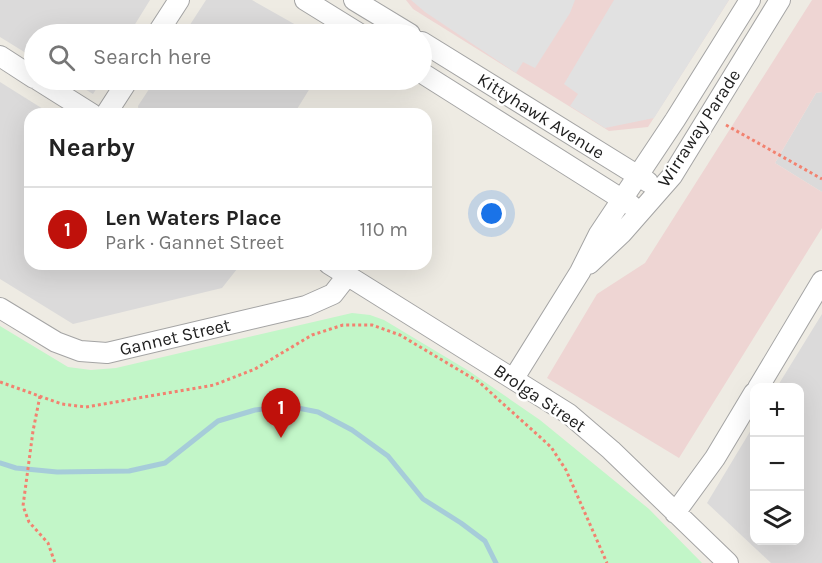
<!DOCTYPE html>
<meta charset="utf-8">
<style>
:root{--surface:#fff;--page:#f2f2f2;--text:#222;--muted:#767676;--line:#e0e0e0;--accent:#bf110b}
body{margin:0;font-family:Karla,sans-serif;background:var(--page);color:var(--text)}
.controls{position:absolute;right:18px;bottom:18px;display:grid;overflow:hidden;border-radius:12px;box-shadow:0 6px 24px #0002}
.controls button{width:54px;height:54px;display:grid;place-items:center;padding:0;border:0;border-bottom:2px solid var(--line);background:var(--surface);color:var(--text);font:30px sans-serif}
.you{position:absolute;left:492px;top:214px;width:21px;height:21px;margin:-15px;border:4px solid #fff;border-radius:50%;background:#1a73e8;box-shadow:0 0 0 9px #1a73e833}
.badge{display:grid;place-items:center;width:39px;height:39px;border-radius:50%;background:var(--accent);color:#fff;font-size:20px;font-weight:700}
.pin{position:absolute;translate:-50% -50px;filter:drop-shadow(0 2px 3px #0008)}
.pin::after{content:'';position:absolute;top:32px;width:21px;height:18px;background:inherit;clip-path:polygon(0 0,100% 0,50% 100%)}
.list{margin:0;padding:0;list-style:none}
h2{display:flex;justify-content:space-between;align-items:center;height:78px;margin:0;padding:0 24px;font-size:26px}
h2 small{font-size:20px;font-weight:400;color:var(--muted)}
.list li{display:grid;grid-template-columns:39px 1fr auto;gap:18px;align-items:center;box-sizing:border-box;height:84px;padding:0 24px;border-top:2px solid var(--line)}
.list b{display:block;font-size:22px;white-space:nowrap}
.list p{margin:0;font-size:20px;white-space:nowrap;color:var(--muted)}
.list em{font-size:20px;font-style:normal;color:var(--muted)}
.icon{flex:none;width:33px;height:33px;fill:none;stroke:currentColor;stroke-width:2;stroke-linecap:round;stroke-linejoin:round}
.map{position:relative;flex:none;width:822px;height:563px;overflow:hidden}
.search{position:absolute;background:var(--surface);box-shadow:0 6px 24px #0002;left:24px;top:24px;width:408px;height:66px;display:flex;align-items:center;gap:15px;box-sizing:border-box;padding:0 21px;border-radius:33px;color:var(--muted);font-size:22px}
.panel{position:absolute;background:var(--surface);box-shadow:0 6px 24px #0002;left:24px;top:108px;width:408px;height:162px;border-radius:18px}
.map>svg:first-child{display:block}
.residential{fill:#dbdada}
.commercial{fill:#eed5d3}
.park{fill:#c2f6c8}
.parking{fill:#e1e1e1}
.lines{fill:none;stroke-linecap:round;stroke-linejoin:round}
.stream{stroke:#a6ccd9;stroke-width:5}
.minor-casing{stroke:#a4a4a4;stroke-width:22}
.path{stroke:#f28270;stroke-width:3;stroke-dasharray:3 3;stroke-linecap:butt}
.minor{stroke:#fff;stroke-width:20}
.labels{text-anchor:middle;dominant-baseline:central;stroke-width:5;stroke-linejoin:round;paint-order:stroke}
.street-label{font-size:18px;fill:#1d1d1d;stroke:#fff}
</style>
<div class="map">
<svg width="822" height="563" viewBox="0 0 822 563">
<rect width="100%" height="100%" fill="#eeebe3"/>
<!-- residential -->
<path class="residential" d="M 0,0 L 150,0 L 129,34 L 34,34 L 34,58 L 0,37 Z
M 206,0 L 252,0 L 312,34 L 184,34 Z
M 70,80 L 102,80 L 93,94 Z
M 155,80 L 315,80 L 294,114 L 139,114 L 138,106 Z
M 0,82 L 51,114 L 30,114 L 30,264 L 241,264 L 222,288 L 73,324 L 0,279 Z
M 822,92 L 822,192 L 775,163 L 816,93 Z
M 822,314 L 822,563 L 771,563 L 707,503 L 754,425 L 754,540 L 800,540 L 800,388 L 777,387 Z"/>
<!-- commercial -->
<path class="commercial" d="M 406,0 L 729,0 L 648,127 L 609,131 L 413,9 Z
M 812,0 L 822,0 L 822,92 L 816,93 L 775,163 L 822,192 L 822,228 L 679,458 L 547,378 L 597,294 L 645,263 Z"/>
<!-- park -->
<path class="park" d="M 352,313 L 370,315 L 384,320 L 469,371 L 540,420 L 649,509 L 702,563 L 0,563 L 0,326 L 68,367 L 91,370 L 116,368 Z"/>
<!-- parking -->
<path class="parking" d="M 411,0 L 575,0 L 570,13 L 535,68 L 523,62 L 516,73 L 425,12 Z
M 614,0 L 729,0 L 654,118 L 605,128 L 570,106 L 578,94 L 564,84 Z"/>
<g class="lines">
<!-- stream -->
<path class="stream" d="M 0,463 L 16,468 L 57,472 L 129,471 L 165,463 L 218,421 L 255,410 L 288,406 L 318,412 L 352,430 L 388,456 L 423,499 L 461,523 L 485,541 L 496,563"/>
<defs>
<path id="minor" d="M 305,0 L 360,34
M 354,0 L 410,34
M 157,34 L 179,0
M 422,42 L 648,182
M 0,56 L 34,78
M 422,73 L 631,205
M 38,80 L 92,114
M 106,114 L 128,80
M 329,264 L 569,414 L 611,450 L 728,563
M 589,264 L 622,233 L 672,176 L 780,0
M 0,308 L 56,342 L 80,351 L 107,353 L 306,306 L 333,294 L 347,276
M 514,378 L 580,272 L 599,234 L 675,120 L 750,0
M 758,388 L 822,281
M 675,513 L 715,458 L 754,393"/>
</defs>
<!-- minor casing -->
<use href="#minor" class="minor-casing"/>
<!-- path -->
<path class="path" d="M 726,125 L 822,179
M 0,382 L 62,404 L 86,407 L 214,385 L 255,369 L 312,335 L 343,325 L 372,325 L 400,335 L 479,382 L 551,447 L 566,470 L 607,563
M 40,396 L 33,431 L 23,506 L 29,522 L 48,543 L 55,563"/>
<!-- minor -->
<use href="#minor" class="minor"/>
</g>
<g class="labels">
<!-- street labels -->
<g class="street-label">
<text transform="translate(541 116) rotate(32)">Kittyhawk Avenue</text>
<text transform="translate(699 128) rotate(-57)">Wirraway Parade</text>
<text transform="translate(175 337) rotate(-13)">Gannet Street</text>
<text transform="translate(540 398) rotate(34)">Brolga Street</text>
</g>
</g>
</svg>
<div class="controls">
<button>+</button>
<button>−</button>
<button><svg class="icon" aria-label="layers" viewBox="0 0 24 24"><path d="M12 4l9 5-9 5-9-5zM3 14l9 5 9-5"/></svg></button>
</div>
<div class="you"></div>
<div class="pin badge" style="left:281px;top:438px">1</div>
<div class="search"><svg class="icon" aria-label="search" viewBox="0 0 24 24"><circle cx="10" cy="10" r="6"/><path d="M15 15l6 6"/></svg>Search here</div>
<section class="panel">
<h2>Nearby<small></small></h2>
<ul class="list">
<li><span class="badge">1</span><div><b>Len Waters Place</b><p>Park · Gannet Street</p></div><em>110 m</em></li>
</ul>
</section>
</div>
